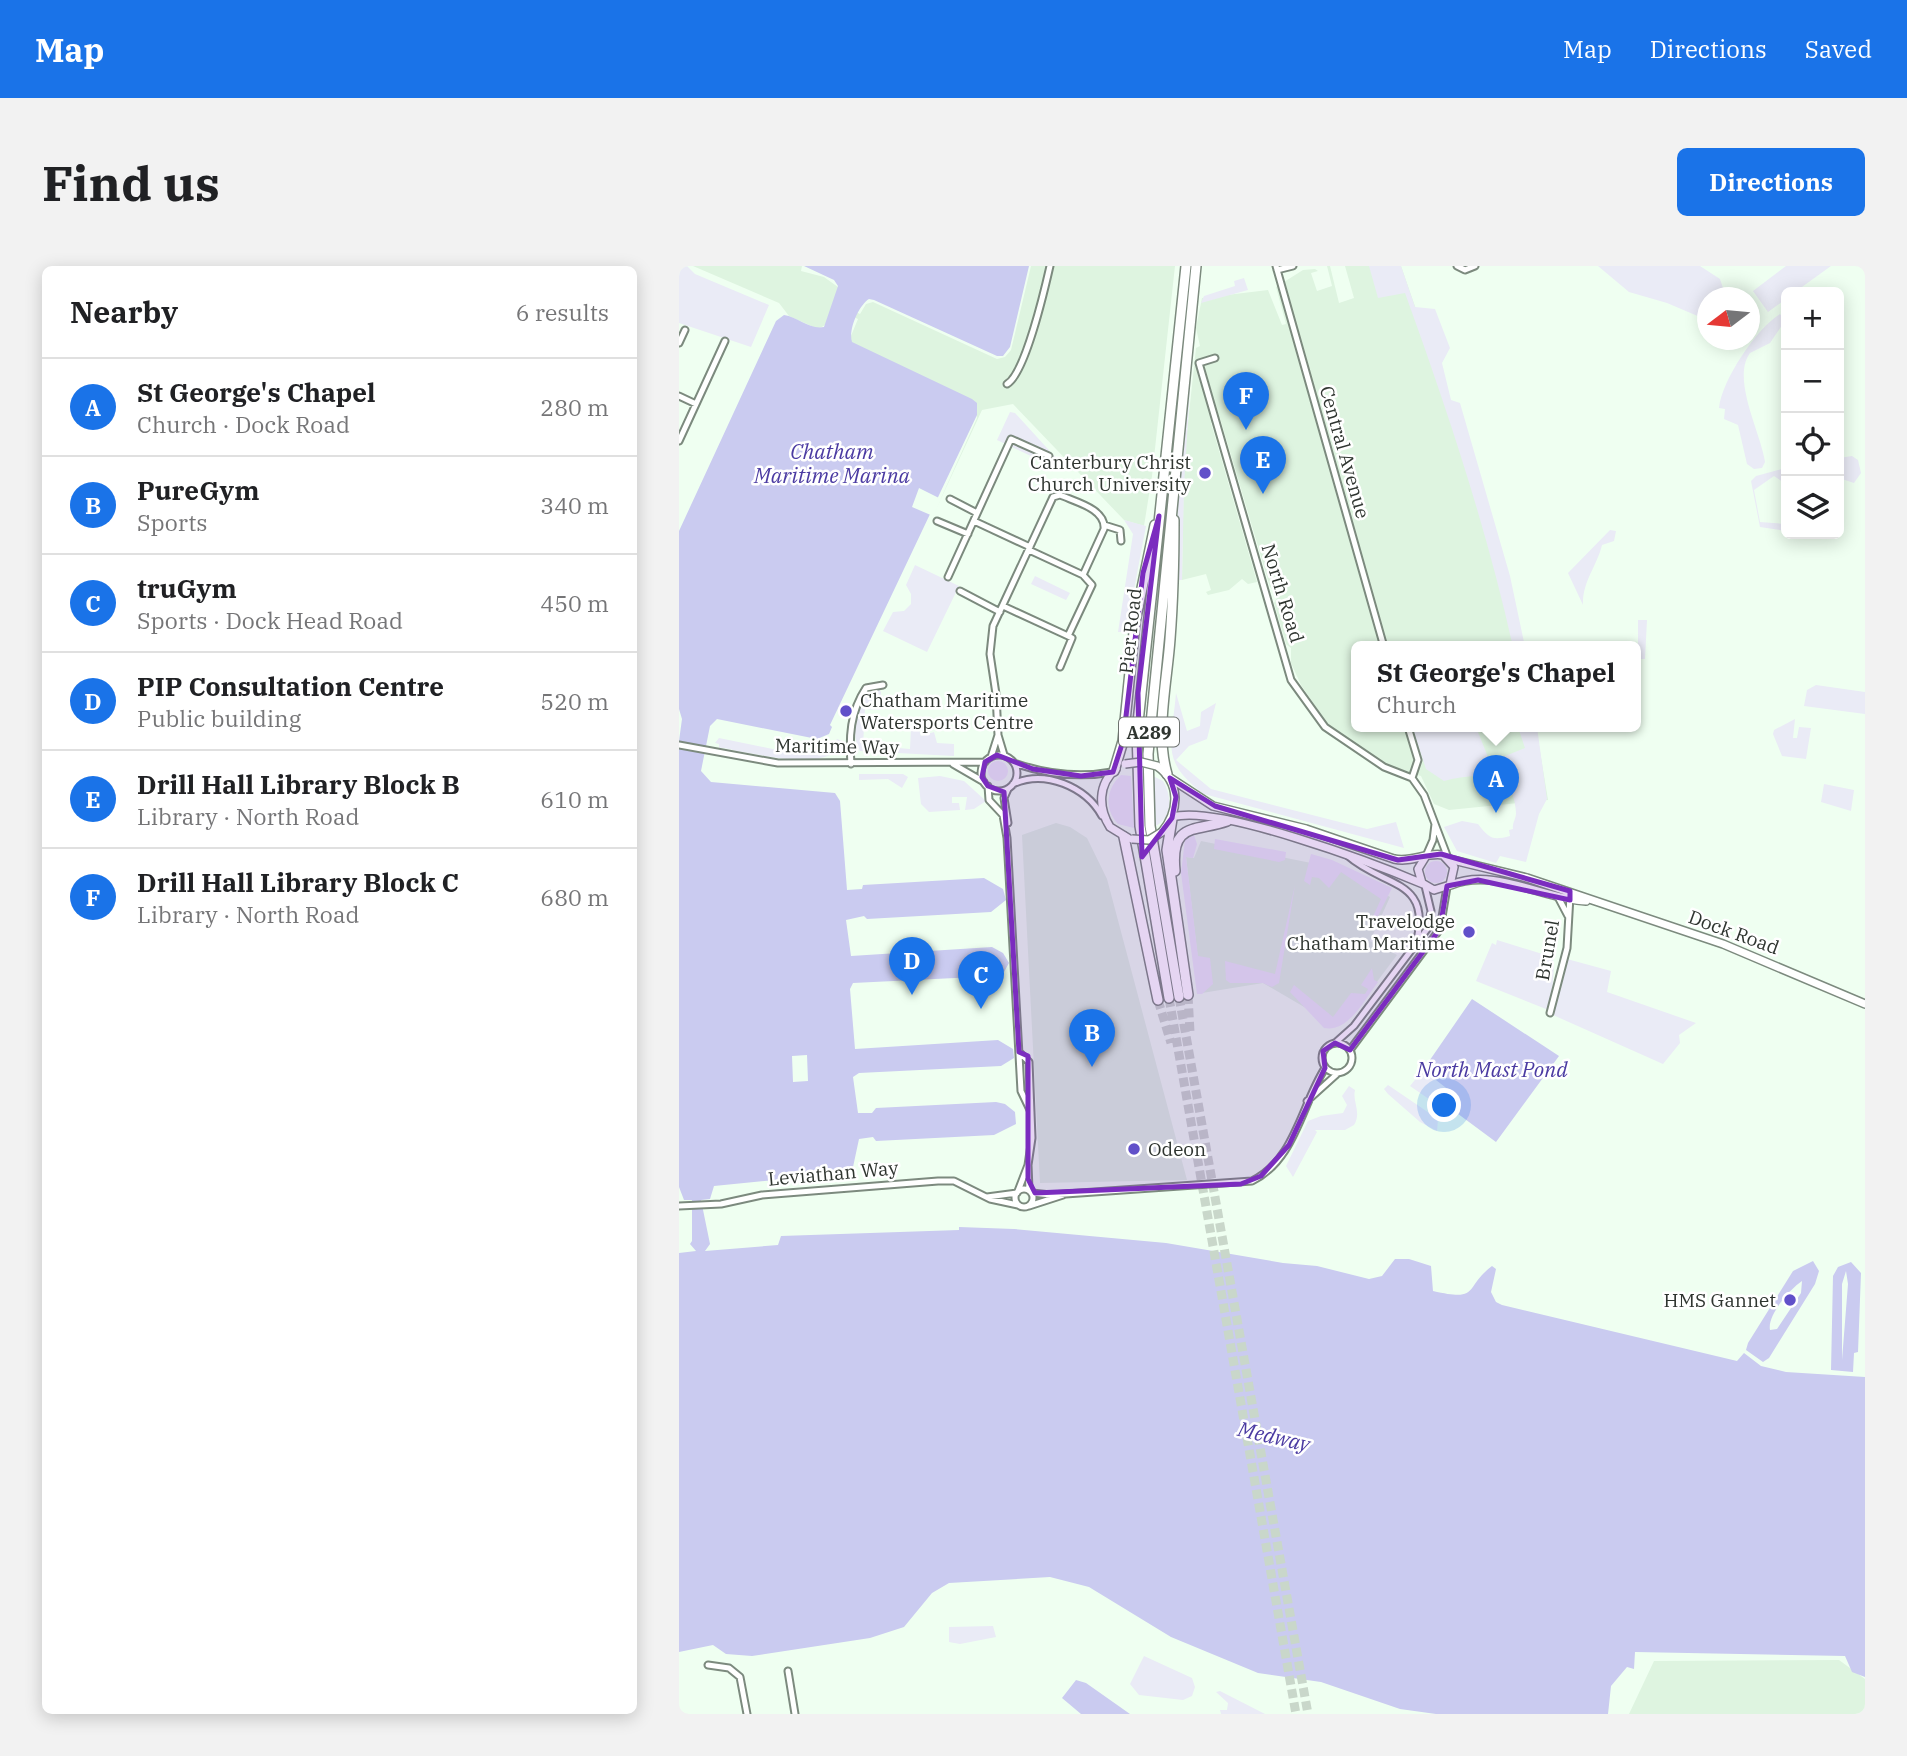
<!DOCTYPE html>
<meta charset="utf-8">
<style>
:root{--surface:#fff;--page:#f2f2f2;--text:#202124;--muted:#757577;--line:#e0e0e0;--accent:#1a73e8}
body{margin:0;font-family:"IBM Plex Serif",serif;background:var(--page);color:var(--text)}
.controls{position:absolute;right:21px;top:21px;display:grid;overflow:hidden;border-radius:10px;box-shadow:0 4px 18px #0003}
.controls button{width:63px;height:63px;display:grid;place-items:center;padding:0;border:0;border-bottom:2px solid var(--line);background:var(--surface);color:var(--text);font:35px sans-serif}
.compass{position:absolute;left:1018px;top:21px;width:63px;height:63px;border-radius:50%;background:var(--surface);box-shadow:0 4px 18px #0003;rotate:254deg}
.you{position:absolute;left:766px;top:840px;width:24px;height:24px;margin:-18px;border:5px solid #fff;border-radius:50%;background:#1a73e8;box-shadow:0 0 0 10px #1a73e833}
.badge{display:grid;place-items:center;width:46px;height:46px;border-radius:50%;background:var(--accent);color:#fff;font-size:23px;font-weight:700}
.pin{position:absolute;translate:-50% -58px;filter:drop-shadow(0 2px 4px #0008)}
.pin::after{content:'';position:absolute;top:37px;width:24px;height:21px;background:inherit;clip-path:polygon(0 0,100% 0,50% 100%)}
.popup{position:absolute;left:672px;top:375px;width:290px;height:91px;box-sizing:border-box;display:grid;place-content:center;border-radius:10px;background:var(--surface);filter:drop-shadow(0 2px 5px #0005);font-size:23px;white-space:nowrap;color:var(--muted)}
.popup b{font-size:26px;color:var(--text)}
.popup::after{content:'';position:absolute;left:50%;top:100%;margin-left:-14px;border:14px solid transparent;border-top-color:var(--surface)}
.list{margin:0;padding:0;list-style:none}
h2{display:flex;justify-content:space-between;align-items:center;height:91px;margin:0;padding:0 28px;font-size:30px}
h2 small{font-size:23px;font-weight:400;color:var(--muted)}
.list li{display:grid;grid-template-columns:46px 1fr auto;gap:21px;align-items:center;box-sizing:border-box;height:98px;padding:0 28px;border-top:2px solid var(--line)}
.list b{display:block;font-size:26px;white-space:nowrap}
.list p{margin:0;font-size:23px;white-space:nowrap;color:var(--muted)}
.list em{font-size:23px;font-style:normal;color:var(--muted)}
.icon{flex:none;width:38px;height:38px;fill:none;stroke:currentColor;stroke-width:2;stroke-linecap:round;stroke-linejoin:round}
.map{position:relative;flex:none;width:1186px;height:1448px;overflow:hidden;border-radius:10px}
header{display:flex;align-items:center;gap:42px;box-sizing:border-box;height:98px;padding:0 35px;background:var(--accent);color:#fff}
header strong{font-size:33px}
nav{display:flex;gap:38px;margin-inline-start:auto;font-size:24px}
.intro{display:flex;align-items:center;justify-content:space-between;box-sizing:border-box;height:168px;padding:0 42px}
h1{margin:0;font-size:49px}
.button{padding:18px 32px;border-radius:10px;background:var(--accent);color:#fff;font-size:24px;font-weight:700}
main{display:flex;gap:42px;padding:0 42px}
aside{flex:1;background:var(--surface);border-radius:10px;box-shadow:0 4px 18px #0003}
.map>svg:first-child{display:block}
.built{fill:#def4e0}
.green{fill:#eaebf6}
.water{fill:#cacbf0;fill-rule:evenodd}
.pier{fill:#effff1}
.lines{fill:none;stroke-linecap:round;stroke-linejoin:round}
.primary-tunnel{stroke:#c9d7ca;stroke-width:9;stroke-dasharray:9 4.5;stroke-linecap:butt}
.minor-casing{stroke:#7c8a7e;stroke-width:9}
.tertiary-casing{stroke:#7c8a7e;stroke-width:10}
.primary-casing{stroke:#7c8a7e;stroke-width:12}
.minor{stroke:#fff;stroke-width:5}
.tertiary{stroke:#fff;stroke-width:7}
.primary{stroke:#fff;stroke-width:9}
.tertiary-bridge-casing{stroke:#7c8a7e;stroke-width:10;stroke-linecap:butt}
.tertiary-bridge{stroke:#fff;stroke-width:7}
.marked{fill:#7b2cbf;fill-opacity:0.2;stroke:#7b2cbf;stroke-width:5;stroke-linejoin:round}
.poi-dot{fill:#6150c9;stroke:#fff;stroke-width:2.5}
.labels{text-anchor:middle;dominant-baseline:central;stroke-width:5;stroke-linejoin:round;paint-order:stroke}
.shield{fill:#fff;stroke:#6d726e;stroke-width:2}
.shield-label{font-size:18px;font-weight:bold;fill:#2f3530}
.street-label{font-size:19px;fill:#2f3530;stroke:#fff}
.poi-label{font-size:19px;fill:#2f3530;stroke:#fff;text-anchor:end}
.water-label{font-size:21px;font-style:italic;fill:#4b3ba2;stroke:#fff}
</style>
<header>
<strong>Map</strong>
<nav><a>Map</a><a>Directions</a><a>Saved</a></nav>
</header>
<div class="intro"><h1>Find us</h1><a class="button">Directions</a></div>
<main>
<aside>
<h2>Nearby<small>6 results</small></h2>
<ul class="list">
<li><span class="badge">A</span><div><b>St George's Chapel</b><p>Church · Dock Road</p></div><em>280 m</em></li>
<li><span class="badge">B</span><div><b>PureGym</b><p>Sports</p></div><em>340 m</em></li>
<li><span class="badge">C</span><div><b>truGym</b><p>Sports · Dock Head Road</p></div><em>450 m</em></li>
<li><span class="badge">D</span><div><b>PIP Consultation Centre</b><p>Public building</p></div><em>520 m</em></li>
<li><span class="badge">E</span><div><b>Drill Hall Library Block B</b><p>Library · North Road</p></div><em>610 m</em></li>
<li><span class="badge">F</span><div><b>Drill Hall Library Block C</b><p>Library · North Road</p></div><em>680 m</em></li>
</ul>
</aside>
<div class="map">
<svg width="1186" height="1448" viewBox="0 0 1186 1448">
<rect width="100%" height="100%" fill="#effff1"/>
<!-- built -->
<path class="built" d="M 14,0 L 123,0 L 122,5 L 145,11 L 159,21 L 158,37 L 181,48 L 187,38 L 194,36 L 318,93 L 326,91 L 332,84 L 352,0 L 496,0 L 473,210 L 465,260 L 445,254 L 334,138 L 303,144 L 254,250 L 298,152 L 296,136 L 169,77 L 179,53 L 155,42 L 148,58 L 139,63 L 110,50 L 100,37 Z
M 648,0 L 651,0 L 660,37 L 675,32 L 666,0 L 722,0 L 781,170 L 843,381 L 677,381 L 677,461 L 857,461 L 869,534 L 770,544 L 755,538 L 742,510 L 710,500 L 650,460 L 622,419 L 612,397 L 612,382 L 607,378 L 595,337 L 599,330 L 591,321 L 541,152 L 532,157 L 578,316 L 569,318 L 563,313 L 550,324 L 529,329 L 527,326 L 532,324 L 527,308 L 503,314 L 505,194 L 517,82 L 521,80 L 517,62 L 523,32 L 589,24 L 603,59 L 607,58 L 597,21 L 624,4 L 636,3 L 639,5 L 632,7 L 638,25 L 653,20 Z
M 377,557 L 391,561 L 408,572 L 428,613 L 508,914 L 361,917 L 343,569 Z
M 522,575 L 662,603 L 711,631 L 691,675 L 718,689 L 679,741 L 656,759 L 584,717 L 523,727 L 507,591 L 515,592 Z
M 1160,1394 L 1186,1413 L 1186,1448 L 950,1448 L 975,1395 Z"/>
<!-- green -->
<path class="green" d="M 0,0 L 8,0 L 16,8 L 90,39 L 72,81 L 0,57 Z
M 690,0 L 722,0 L 736,41 L 756,43 L 771,82 L 763,97 L 772,134 L 781,137 L 831,310 L 846,381 L 834,381 C 807,260 768,143 726,27 L 699,32 Z
M 919,0 L 1021,0 L 1041,13 L 1047,31 L 1028,32 L 1028,54 L 988,37 L 950,26 Z
M 1107,0 L 1152,0 L 1116,26 L 1107,26 L 1107,33 L 1089,46 L 1074,25 Z
M 565,12 L 569,24 L 522,37 L 525,30 L 556,20 L 555,15 Z
M 1101,48 L 1106,55 L 1091,77 L 1071,87 C 1052,113 1082,167 1086,196 L 1083,202 L 1075,203 L 1068,198 L 1059,159 L 1045,153 L 1046,143 L 1040,142 C 1043,114 1077,63 1101,48 Z
M 514,73 L 505,220 L 503,314 L 498,314 L 499,201 Z
M 331,146 L 336,147 L 378,193 L 373,200 L 318,174 Z
M 1173,190 L 1179,194 L 1182,207 L 1175,217 L 1160,212 L 1160,192 Z
M 1103,203 L 1107,206 L 1107,218 L 1095,210 L 1075,224 L 1081,256 L 1107,258 L 1107,265 L 1081,261 L 1072,215 L 1077,210 Z
M 445,254 L 467,260 L 447,366 L 439,366 L 454,268 Z
M 931,264 L 937,265 L 935,275 L 923,279 C 918,300 903,316 904,339 L 889,307 Z
M 236,299 L 280,320 L 248,386 L 204,365 L 214,346 L 225,345 L 232,338 L 232,328 L 227,319 Z
M 356,310 L 391,327 L 387,334 L 352,318 Z
M 959,354 L 968,354 L 966,393 L 959,393 Z
M 1137,419 L 1186,426 L 1186,448 L 1125,440 L 1128,424 Z
M 199,422 L 202,426 L 201,444 L 186,443 L 184,479 L 231,483 L 232,461 L 239,460 L 242,470 L 255,466 L 258,477 L 275,478 L 275,490 L 181,485 C 170,466 180,442 190,424 Z
M 497,427 L 508,465 L 521,460 L 522,446 L 537,437 L 528,473 L 510,480 L 497,494 L 532,523 L 688,563 L 717,556 L 725,582 L 525,528 C 480,495 493,477 497,427 Z
M 1116,453 L 1114,472 L 1118,472 L 1120,461 L 1132,462 L 1127,493 L 1103,490 L 1094,468 L 1095,464 Z
M 733,461 L 797,461 L 811,496 L 846,482 L 839,461 L 858,461 L 868,533 L 860,548 L 847,596 L 821,590 L 817,597 L 778,585 L 765,561 L 783,555 L 799,558 C 810,572 813,575 831,570 L 830,564 L 834,563 C 833,557 837,553 837,547 C 836,503 795,507 765,515 L 747,503 Z
M 40,472 L 108,486 L 149,486 L 158,473 L 166,476 C 150,505 92,491 64,486 C 55,485 45,481 40,482 L 40,478 L 36,477 Z
M309 505a10 10 0 1 1 20 0a10 10 0 1 1-20 0Z
M 180,508 L 224,508 L 229,511 L 223,522 L 209,513 L 180,514 Z
M 442,509 L 452,510 L 455,562 L 439,558 C 425,543 427,523 442,509 Z
M 261,510 L 285,515 L 307,535 L 295,543 L 286,544 L 288,531 L 273,531 L 273,537 L 280,537 L 281,544 L 250,546 L 242,538 L 239,512 Z
M 474,510 L 484,515 C 493,530 494,550 477,560 Z
M 1145,518 L 1175,524 L 1172,545 L 1142,536 Z
M 515,569 L 518,578 L 514,592 L 507,591 L 519,690 L 531,692 L 534,718 L 523,728 L 518,728 L 502,607 L 506,574 Z
M 536,573 L 607,586 L 606,594 L 600,596 L 535,583 Z
M 632,588 L 653,594 L 713,622 L 695,658 L 692,655 L 702,633 L 662,606 L 650,622 L 640,612 L 633,611 L 631,619 L 625,615 Z
M746 606a11 11 0 1 1 22 0a11 11 0 1 1-22 0Z
M 616,619 L 600,717 L 593,721 L 584,717 L 551,717 L 547,714 L 546,695 L 596,708 Z
M 818,674 L 873,691 L 875,699 L 872,745 L 797,715 L 813,677 L 817,679 Z
M 888,693 L 932,705 L 928,726 L 1017,757 L 1000,769 L 1001,777 L 984,798 L 874,749 Z
M 693,702 L 695,714 L 699,716 C 686,733 669,767 645,762 L 611,726 L 615,719 L 654,751 L 672,727 L 686,728 L 689,723 L 682,719 Z
M 744,804 L 771,825 L 763,842 L 731,820 Z
M 709,819 L 759,853 L 758,865 L 741,856 L 709,828 L 705,823 Z
M 670,820 L 676,824 C 673,836 683,846 675,859 L 666,864 L 636,864 L 638,866 L 614,911 L 607,900 L 629,855 L 642,850 L 664,847 L 668,839 L 663,830 Z
M 314,1360 L 317,1371 L 281,1378 L 270,1376 L 270,1361 Z
M 465,1390 L 513,1412 L 516,1421 L 513,1430 L 504,1434 L 460,1429 L 451,1418 Z
M 541,1425 L 586,1448 L 542,1448 L 541,1444 L 548,1444 L 549,1437 L 537,1426 Z"/>
<!-- water -->
<path class="water" d="M 125,0 L 350,0 L 331,81 L 324,90 L 318,90 L 195,34 L 190,33 C 180,39 169,64 173,76 L 293,133 L 298,137 L 298,149 L 151,459 L 153,461 L 150,468 L 138,473 L 38,453 L 31,460 L 22,505 L 32,516 L 156,527 L 161,535 L 168,624 L 183,623 L 184,619 L 305,612 L 324,623 L 327,634 L 312,646 L 188,653 L 185,650 L 167,654 L 172,690 L 313,681 L 324,687 L 330,697 L 325,706 L 317,710 L 174,717 L 171,723 L 176,783 L 319,774 L 334,783 L 335,792 L 322,800 L 180,807 L 174,811 L 179,847 L 193,847 L 197,842 L 317,836 L 326,838 L 336,846 L 337,858 L 315,869 L 197,875 L 194,871 L 180,873 L 174,901 L 164,907 L 35,920 L 31,933 L 22,934 L 31,978 L 26,985 L 99,979 L 102,970 L 280,964 L 280,961 L 335,963 L 487,977 L 604,997 L 638,1000 L 690,1013 L 703,1010 L 716,993 L 730,993 L 752,1000 L 754,1025 C 802,1036 784,1022 813,1000 L 817,1003 L 812,1026 L 817,1036 L 823,1039 L 1058,1095 L 1065,1087 L 1082,1100 L 1107,1106 L 1186,1111 L 1186,1411 L 1173,1406 L 1166,1390 L 956,1386 L 955,1403 L 948,1401 L 932,1420 L 929,1448 L 757,1448 L 721,1443 L 642,1416 L 579,1407 L 492,1371 L 410,1321 L 371,1311 L 270,1317 L 253,1327 L 225,1361 L 191,1372 L 73,1390 L 47,1388 L 34,1379 L 0,1386 L 0,987 L 17,985 L 11,978 L 13,975 L 13,934 L 5,934 L 0,921 L 0,475 L 3,453 L 0,443 L 0,265 L 97,55 L 105,49 C 119,51 131,64 145,61 L 159,20 L 155,14 Z
M 793,733 L 880,790 L 817,876 L 763,836 L 771,825 L 744,804 Z
M 1134,995 L 1140,1005 L 1136,1018 L 1090,1092 L 1084,1096 L 1067,1084 L 1069,1077 L 1114,1005 ZM 1123,1015 L 1122,1027 L 1098,1063 L 1091,1064 C 1088,1049 1111,1023 1123,1015 Z
M 1172,996 L 1182,1007 L 1179,1086 L 1175,1087 L 1174,1106 L 1152,1104 L 1154,1010 L 1159,1001 ZM 1167,1005 L 1169,1018 L 1163,1094 L 1163,1018 Z
M 397,1414 L 407,1417 L 451,1448 L 402,1448 L 383,1432 Z"/>
<!-- pier -->
<path class="pier" d="M 240,222 L 262,233 L 254,250 L 233,241 Z
M 128,789 L 129,815 L 114,816 L 113,790 Z"/>
<g class="lines">
<!-- primary-tunnel -->
<path class="primary-tunnel" d="M 509,729 L 511,766
M 500,731 L 629,1448
M 490,732 L 617,1448
M 479,734 L 492,777"/>
<defs>
<path id="minor" d="M 597,0 L 705,381
M 778,0 L 786,4 L 796,0
M 598,4 L 614,0
M 0,77 L 6,64
M 536,92 L 520,97 L 612,414 L 646,461 L 705,501 L 733,512 L 745,529 L 769,592
M 328,118 C 346,108 366,22 371,0
M 0,130 L 17,138
M 0,175 L 46,75
M 271,233 L 298,247
M 258,255 L 289,268
M 295,255 L 351,281
M 425,259 L 441,264 L 442,275
M 350,284 L 404,309
M 269,311 L 332,173 L 370,190
M 281,325 L 321,346
M 324,340 L 389,370 L 413,319 L 404,309 L 425,263 C 427,243 397,236 381,229 L 374,231 L 314,360 L 311,388 L 317,428 L 319,469 L 325,489
M 381,401 L 393,372 L 389,370
M 729,461 L 739,494 L 733,512
M 0,479 L 99,497 L 306,496
M302 507a18 18 0 1 1 36 0a18 18 0 1 1-36 0Z
M 312,491 L 319,469
M 335,497 C 367,508 401,512 433,506
M 172,498 C 170,471 171,446 187,422 L 204,419
M 274,498 L 305,516
M 334,518 C 366,503 407,521 423,550
M 309,520 L 310,534 L 324,549 L 328,572 L 342,825 L 352,846
M 329,523 L 325,532 L 329,557
M 669,590 C 705,622 754,612 737,678
M 747,590 L 754,574 L 756,558
M 879,631 L 889,650
M 871,747 L 888,682 L 891,630
M643 792a15 15 0 1 1 30 0a15 15 0 1 1-30 0Z
M 656,777 L 675,760 L 749,662 L 752,645 L 746,620
M 671,784 L 761,663 L 768,621
M 340,786 L 350,796 L 353,872 L 349,899 L 350,924
M 628,835 L 658,808
M336 932a9 9 0 1 1 18 0a9 9 0 1 1-18 0Z
M 339,925 L 349,899
M 353,927 L 372,929 L 573,915 C 616,894 622,840 646,802
M 308,931 L 338,927
M 0,940 L 42,938 L 83,929 L 259,915 L 275,915 L 311,933 L 339,939
M 350,940 L 384,929
M 29,1399 L 50,1402 L 61,1411 L 68,1448
M 109,1405 L 116,1448"/>
<path id="tertiary" d="M 478,500 C 502,517 500,545 483,566
M 437,503 C 419,518 419,542 431,561 L 449,572
M 491,512 L 534,540 L 627,563 L 715,593 C 733,597 747,586 764,589 L 775,601 L 771,619 L 755,624 L 743,617 L 739,603 L 747,590
M 494,551 C 538,538 697,598 744,618
M 770,593 L 848,612 L 1044,678 L 1186,738
M 772,619 C 815,601 864,633 907,635"/>
<path id="primary" d="M 435,505 L 444,475 L 456,356 L 476,259
M 488,508 C 476,467 488,416 491,373 C 494,334 495,294 495,254
M 493,553 L 488,584 L 509,729
M 445,571 L 479,734
M 496,605 C 491,555 517,566 548,555
M 500,731 L 471,560 L 469,488 L 517,0
M 490,732 L 461,560 L 458,466 L 507,0"/>
</defs>
<!-- minor casing -->
<use href="#minor" class="minor-casing"/>
<!-- tertiary casing -->
<use href="#tertiary" class="tertiary-casing"/>
<!-- primary casing -->
<use href="#primary" class="primary-casing"/>
<!-- minor -->
<use href="#minor" class="minor"/>
<!-- tertiary -->
<use href="#tertiary" class="tertiary"/>
<!-- primary -->
<use href="#primary" class="primary"/>
<defs>
<path id="tertiary-bridge" d="M 446,498 L 462,496 L 478,500
M 453,573 L 470,574 L 483,566"/>
</defs>
<!-- tertiary-bridge casing -->
<use href="#tertiary-bridge" class="tertiary-bridge-casing"/>
<!-- tertiary-bridge -->
<use href="#tertiary-bridge" class="tertiary-bridge"/>
</g>
<!-- marked area -->
<path class="marked" d="M 480,250 L 459,427 L 463,591 L 493,552 L 497,531 L 491,512 L 536,540 L 719,594 L 762,588 L 891,625 L 891,634 L 799,614 L 768,620 L 761,663 L 671,784 L 656,777 L 644,785 L 646,802 L 610,879 L 582,910 L 562,918 L 356,927 L 349,913 L 349,790 L 340,786 L 325,526 L 309,520 L 303,511 L 306,496 L 318,489 L 354,503 L 402,510 L 434,506 L 444,475 L 464,307 Z"/>
<!-- markers -->
<g class="poi-dot">
<circle cx="526" cy="207" r="7"/>
<circle cx="167" cy="445" r="7"/>
<circle cx="790" cy="666" r="7"/>
<circle cx="455" cy="883" r="7"/>
<circle cx="1111" cy="1034" r="7"/>
</g>
<g class="labels">
<!-- shield labels -->
<rect class="shield" x="440" y="451.5" width="60" height="29" rx="5"/>
<g class="shield-label">
<text x="470" y="466">A289</text>
</g>
<!-- street labels -->
<g class="street-label">
<text transform="translate(666 186) rotate(74)">Central Avenue</text>
<text transform="translate(604 327) rotate(73)">North Road</text>
<text transform="translate(451 365) rotate(-84)">Pier Road</text>
<text transform="translate(158 480) rotate(1)">Maritime Way</text>
<text transform="translate(1055 666) rotate(20)">Dock Road</text>
<text transform="translate(868 684) rotate(-80)">Brunel</text>
<text transform="translate(154 907) rotate(-5)">Leviathan Way</text>
</g>
<!-- poi labels -->
<g class="poi-label">
<text x="512" y="196">Canterbury Christ<tspan x="512" dy="22">Church University</tspan></text>
<text x="181" y="434" text-anchor="start">Chatham Maritime<tspan x="181" dy="22">Watersports Centre</tspan></text>
<text x="776" y="655">Travelodge<tspan x="776" dy="22">Chatham Maritime</tspan></text>
<text x="469" y="883" text-anchor="start">Odeon</text>
<text x="1097" y="1034">HMS Gannet</text>
</g>
<!-- water labels -->
<g class="water-label">
<text x="153" y="185">Chatham<tspan x="153" dy="24">Maritime Marina</tspan></text>
<text x="813" y="803">North Mast Pond</text>
<text transform="translate(595 1170) rotate(13)">Medway</text>
</g>
</g>
</svg>
<div class="controls">
<button>+</button>
<button>−</button>
<button><svg class="icon" aria-label="locate" viewBox="0 0 24 24"><circle cx="12" cy="12" r="6"/><path d="M12 2v4M12 18v4M2 12h4M18 12h4"/></svg></button>
<button><svg class="icon" aria-label="layers" viewBox="0 0 24 24"><path d="M12 4l9 5-9 5-9-5zM3 14l9 5 9-5"/></svg></button>
</div>
<svg class="compass" viewBox="-18 -18 36 36"><path d="M0-13l5 13h-10z" fill="#e53935"/><path d="M0 13l5-13h-10z" fill="#757577"/></svg>
<div class="you"></div>
<div class="pin badge" style="left:817px;top:547px">A</div>
<div class="popup"><b>St George's Chapel</b>Church</div>
<div class="pin badge" style="left:413px;top:801px">B</div>
<div class="pin badge" style="left:302px;top:743px">C</div>
<div class="pin badge" style="left:233px;top:729px">D</div>
<div class="pin badge" style="left:584px;top:228px">E</div>
<div class="pin badge" style="left:567px;top:164px">F</div>
</div>
</main>
